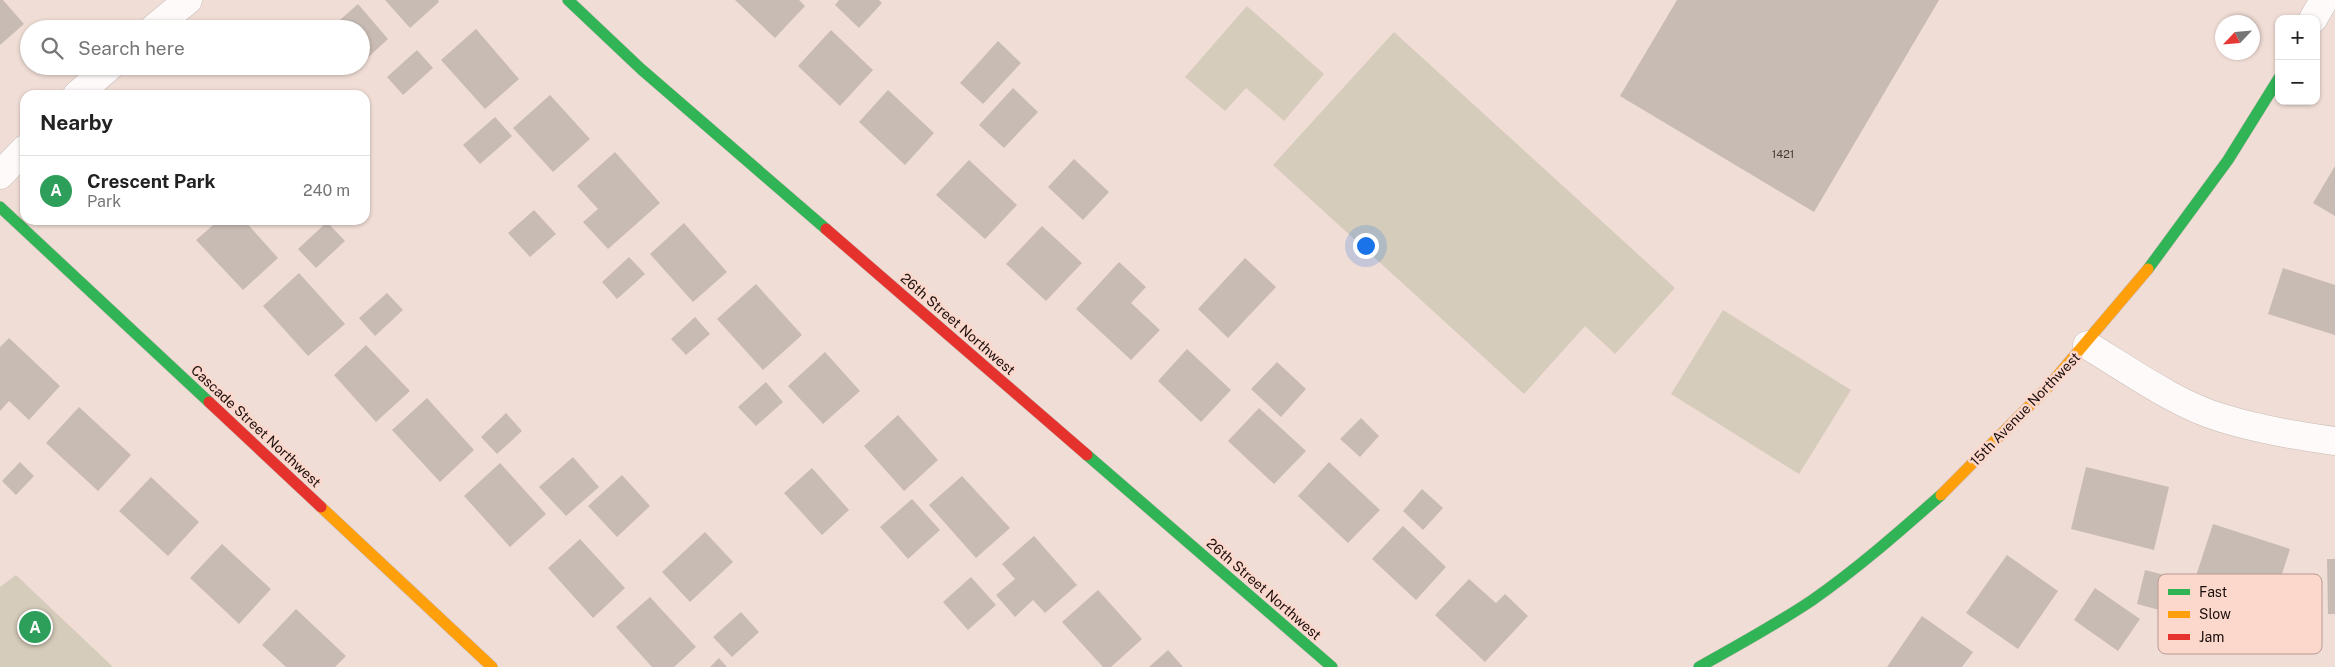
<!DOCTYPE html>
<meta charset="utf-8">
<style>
:root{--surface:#fff;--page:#f6f6f6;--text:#222;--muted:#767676;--line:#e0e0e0;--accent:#665753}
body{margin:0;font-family:"Public Sans",sans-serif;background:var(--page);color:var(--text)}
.controls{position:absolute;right:15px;top:15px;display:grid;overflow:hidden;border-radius:10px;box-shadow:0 1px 4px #0004}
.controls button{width:45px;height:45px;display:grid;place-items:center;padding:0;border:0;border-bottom:1px solid var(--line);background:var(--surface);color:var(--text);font:25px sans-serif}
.compass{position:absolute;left:2215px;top:15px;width:45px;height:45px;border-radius:50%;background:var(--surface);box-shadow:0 1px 4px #0004;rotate:244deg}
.you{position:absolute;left:1365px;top:245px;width:18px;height:18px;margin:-12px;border:4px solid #fff;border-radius:50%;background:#1a73e8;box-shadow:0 0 0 8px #1a73e833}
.badge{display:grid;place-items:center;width:32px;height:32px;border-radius:50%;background:var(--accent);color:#fff;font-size:16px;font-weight:700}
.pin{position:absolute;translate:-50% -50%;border:2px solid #fff;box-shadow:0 1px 5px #0006}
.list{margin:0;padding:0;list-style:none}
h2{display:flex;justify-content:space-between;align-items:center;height:65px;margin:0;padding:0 20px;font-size:21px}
h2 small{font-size:16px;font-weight:400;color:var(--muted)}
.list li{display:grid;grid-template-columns:32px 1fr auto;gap:15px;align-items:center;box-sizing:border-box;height:70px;padding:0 20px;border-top:1px solid var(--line)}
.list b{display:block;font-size:19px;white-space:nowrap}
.list p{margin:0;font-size:16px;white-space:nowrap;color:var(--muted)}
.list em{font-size:16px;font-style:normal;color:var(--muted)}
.icon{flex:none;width:28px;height:28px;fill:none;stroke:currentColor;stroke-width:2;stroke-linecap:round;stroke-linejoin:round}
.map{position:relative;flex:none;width:2335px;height:667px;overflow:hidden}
.search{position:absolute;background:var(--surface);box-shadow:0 1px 4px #0004;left:20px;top:20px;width:350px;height:55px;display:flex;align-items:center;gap:12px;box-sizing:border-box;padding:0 18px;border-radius:28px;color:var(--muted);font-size:19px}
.panel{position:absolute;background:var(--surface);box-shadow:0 1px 4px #0004;left:20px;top:90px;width:350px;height:135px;border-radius:15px}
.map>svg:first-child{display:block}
.green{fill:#d6ccbb}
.building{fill:#c8bbb3}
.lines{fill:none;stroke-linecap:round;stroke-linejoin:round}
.street-casing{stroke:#cabbb6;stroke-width:29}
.fast-casing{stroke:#cabbb6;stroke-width:12}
.slow-casing{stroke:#cabbb6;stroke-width:12}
.jam-casing{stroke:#cabbb6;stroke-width:12}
.street{stroke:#fdfaf9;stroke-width:28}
.fast{stroke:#30b455;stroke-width:11}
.slow{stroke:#ff9f0a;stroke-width:11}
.jam{stroke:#e5322d;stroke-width:11}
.labels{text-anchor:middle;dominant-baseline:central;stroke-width:5;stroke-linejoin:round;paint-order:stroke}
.number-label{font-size:11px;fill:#463a36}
.street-label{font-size:14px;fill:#1b0f0c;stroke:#fbd7cc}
.key{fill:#fbd7cc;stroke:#b89b92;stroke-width:1}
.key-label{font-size:14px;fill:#1b0f0c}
</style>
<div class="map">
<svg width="2335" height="667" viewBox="0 0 2335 667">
<rect width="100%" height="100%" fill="#f0ddd6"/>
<!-- green -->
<path class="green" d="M 1247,6 L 1324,74 L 1284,121 L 1246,88 L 1225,111 L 1185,77 Z
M 1394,32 L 1675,288 L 1615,354 L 1585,326 L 1524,394 L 1273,165 Z
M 1723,310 L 1851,390 L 1799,474 L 1671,394 Z
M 16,575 L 113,667 L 0,667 L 0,587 Z"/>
<!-- building -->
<path class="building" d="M 0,0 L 3,0 L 24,24 L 0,45 Z
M 385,0 L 438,0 L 439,2 L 410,28 Z
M 735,0 L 799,0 L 805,6 L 775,38 Z
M 839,0 L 879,0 L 882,3 L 859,28 L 835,5 Z
M 1677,0 L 1939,0 L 1814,212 L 1620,96 Z
M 358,4 L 388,39 L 363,62 L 361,29 L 334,29 L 332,27 Z
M 476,29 L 519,79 L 485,109 L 441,60 Z
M 831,30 L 873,70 L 840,106 L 798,66 Z
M 998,41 L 1021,63 L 983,104 L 960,83 Z
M 417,50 L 433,68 L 403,95 L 387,77 Z
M 1013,88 L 1038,112 L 1004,148 L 979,125 Z
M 888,90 L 934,133 L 905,165 L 859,122 Z
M 550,95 L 590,139 L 553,172 L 513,128 Z
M 495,117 L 512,136 L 480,164 L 463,145 Z
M 615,152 L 660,203 L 608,249 L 583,222 L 598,209 L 577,186 Z
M 1074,159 L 1109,192 L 1083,220 L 1048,187 Z
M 969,160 L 1017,205 L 985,239 L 936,195 Z
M 2335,166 L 2335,216 L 2313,203 Z
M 534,210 L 556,234 L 530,257 L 508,233 Z
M 219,220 L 244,220 L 278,258 L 243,290 L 196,240 Z
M 327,222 L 345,241 L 316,268 L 298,249 Z
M 684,223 L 727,272 L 693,302 L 650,254 Z
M 1042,226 L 1082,263 L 1046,301 L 1006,264 Z
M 629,257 L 645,274 L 617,299 L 602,282 Z
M 1245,258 L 1276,287 L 1228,338 L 1198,309 Z
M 1119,262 L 1146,287 L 1131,303 L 1160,330 L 1131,360 L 1076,309 Z
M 2283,268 L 2335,285 L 2335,335 L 2268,314 Z
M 299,273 L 345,324 L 308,356 L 263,306 Z
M 756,284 L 802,335 L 763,370 L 717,319 Z
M 387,293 L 403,310 L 375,336 L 359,318 Z
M 695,317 L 710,334 L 686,355 L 671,339 Z
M 9,338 L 60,386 L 29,420 L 9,401 L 0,411 L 0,347 Z
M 366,345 L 410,391 L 376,422 L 334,375 Z
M 1187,349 L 1231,390 L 1201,422 L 1158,381 Z
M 825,352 L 860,391 L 823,424 L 788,386 Z
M 1277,362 L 1306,389 L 1281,417 L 1251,389 Z
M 766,382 L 783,402 L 756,426 L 738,407 Z
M 427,398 L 474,450 L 440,482 L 392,430 Z
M 79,407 L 131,455 L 98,491 L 46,443 Z
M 1259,408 L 1306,451 L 1274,484 L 1228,441 Z
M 506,413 L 522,431 L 497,454 L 481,437 Z
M 898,415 L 938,460 L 904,491 L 864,446 Z
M 1361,418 L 1379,436 L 1360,457 L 1340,439 Z
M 573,457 L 599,487 L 566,516 L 539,487 Z
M 20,462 L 34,476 L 16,495 L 2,481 Z
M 1329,462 L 1380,510 L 1348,543 L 1298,496 Z
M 500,463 L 546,514 L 510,547 L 464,496 Z
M 2086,467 L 2169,487 L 2154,550 L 2071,529 Z
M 812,468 L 849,510 L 822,535 L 784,493 Z
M 622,475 L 650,506 L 617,537 L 588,506 Z
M 962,476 L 1010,528 L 976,558 L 929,505 Z
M 151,477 L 199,522 L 168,556 L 119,511 Z
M 1422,489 L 1443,508 L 1423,530 L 1403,511 Z
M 912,499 L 940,530 L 908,559 L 880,527 Z
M 2213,524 L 2290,549 L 2272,605 L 2195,579 Z
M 1403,526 L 1446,567 L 1416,600 L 1372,559 Z
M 705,532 L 733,562 L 690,602 L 662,572 Z
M 1034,536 L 1077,585 L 1045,613 L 1033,600 L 1015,617 L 996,595 L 1015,579 L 1002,564 Z
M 580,539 L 625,588 L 593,618 L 548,568 Z
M 222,544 L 271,589 L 239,624 L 190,578 Z
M 2007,555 L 2058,591 L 2018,649 L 1966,613 Z
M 2327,559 L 2335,559 L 2335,614 L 2328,614 Z
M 2145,570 L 2176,578 L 2167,612 L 2137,604 Z
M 971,577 L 996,605 L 968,630 L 943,602 Z
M 1469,579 L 1496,603 L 1505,594 L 1528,616 L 1485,662 L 1435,615 Z
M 2095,588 L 2140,619 L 2118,651 L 2074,620 Z
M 1098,590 L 1142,639 L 1111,667 L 1103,667 L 1062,622 Z
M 650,597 L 696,647 L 674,667 L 652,667 L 616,627 Z
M 296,609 L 346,656 L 335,667 L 286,667 L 262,645 Z
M 741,612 L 759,632 L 732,657 L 713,637 Z
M 1922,616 L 1973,652 L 1962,667 L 1887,667 Z
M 1168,650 L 1183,667 L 1149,667 Z
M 719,658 L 727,667 L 710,667 Z"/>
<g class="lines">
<defs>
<path id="street" d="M 2313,19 L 2324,0
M 153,29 L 188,0
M 77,95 L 110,66
M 0,175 L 25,149
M 2087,345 C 2127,369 2177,405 2222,418 C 2258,429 2297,436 2335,441"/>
<path id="fast" d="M 568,0 L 641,69 L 826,229
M 0,207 L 209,402
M 2148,269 L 2228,160 L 2279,78
M 1087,455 L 1332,667
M 1699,667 C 1737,646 1775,625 1811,601 C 1857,569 1899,532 1941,495"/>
<path id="slow" d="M 1941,495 L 2048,387 L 2148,269
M 321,507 L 492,667"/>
<path id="jam" d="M 826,229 L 1087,455
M 209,402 L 321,507"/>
</defs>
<!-- street casing -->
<use href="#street" class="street-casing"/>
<!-- fast casing -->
<use href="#fast" class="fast-casing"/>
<!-- slow casing -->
<use href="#slow" class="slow-casing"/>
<!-- jam casing -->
<use href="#jam" class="jam-casing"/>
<!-- street -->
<use href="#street" class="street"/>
<!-- fast -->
<use href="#fast" class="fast"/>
<!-- slow -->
<use href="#slow" class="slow"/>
<!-- jam -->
<use href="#jam" class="jam"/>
</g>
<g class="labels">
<!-- number labels -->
<g class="number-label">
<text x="1783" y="154">1421</text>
</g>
<!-- street labels -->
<g class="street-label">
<text transform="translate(958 324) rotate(41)">26th Street Northwest</text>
<text transform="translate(2025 409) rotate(-46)">15th Avenue Northwest</text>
<text transform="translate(256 426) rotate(43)">Cascade Street Northwest</text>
<text transform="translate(1264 589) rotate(41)">26th Street Northwest</text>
</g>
</g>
<!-- legend -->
<rect x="2158" y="574" width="164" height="80" rx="8" class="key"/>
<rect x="2168" y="589" width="22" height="6" fill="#30b455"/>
<rect x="2168" y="611" width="22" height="7" fill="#ff9f0a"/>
<rect x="2168" y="634" width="22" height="6" fill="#e5322d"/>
<g class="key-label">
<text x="2199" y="597">Fast</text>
<text x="2199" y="619">Slow</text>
<text x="2199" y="642">Jam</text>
</g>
</svg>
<div class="controls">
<button>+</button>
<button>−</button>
</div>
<svg class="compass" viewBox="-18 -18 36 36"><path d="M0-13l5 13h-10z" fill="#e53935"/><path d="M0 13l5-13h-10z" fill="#767676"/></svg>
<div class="you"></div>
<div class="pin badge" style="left:35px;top:627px;background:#2e9e5b">A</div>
<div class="search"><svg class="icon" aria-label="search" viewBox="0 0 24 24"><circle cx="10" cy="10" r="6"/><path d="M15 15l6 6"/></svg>Search here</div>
<section class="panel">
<h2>Nearby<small></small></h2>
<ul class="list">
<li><span class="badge" style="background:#2e9e5b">A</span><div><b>Crescent Park</b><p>Park</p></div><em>240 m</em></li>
</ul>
</section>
</div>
